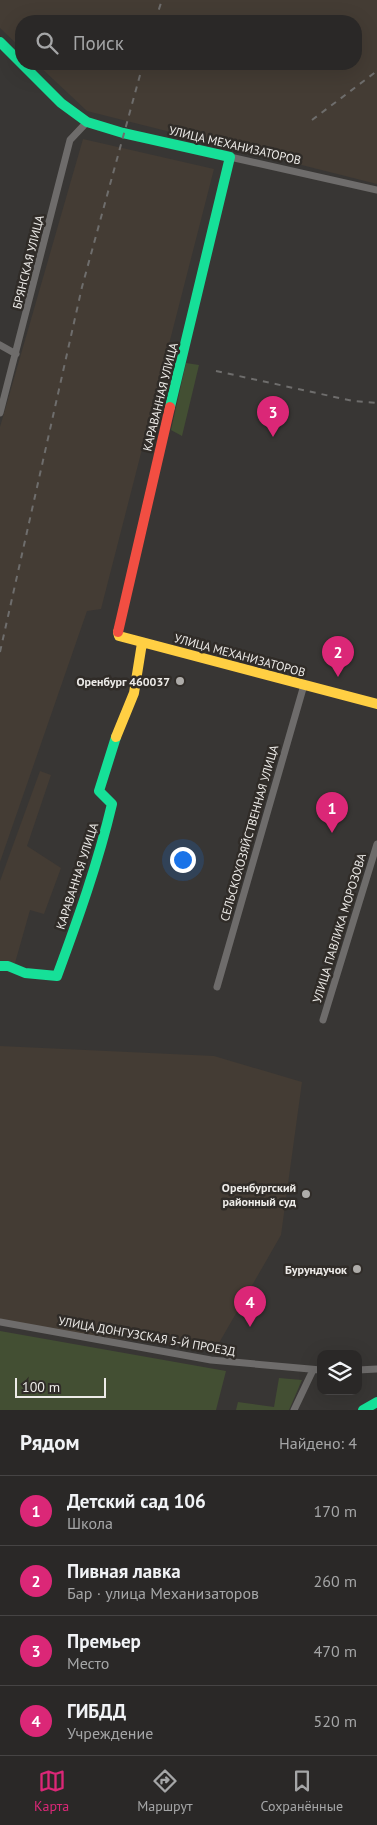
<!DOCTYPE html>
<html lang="ru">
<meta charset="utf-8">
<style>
:root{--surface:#2a2827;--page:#363433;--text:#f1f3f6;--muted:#a5a6a7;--line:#464444;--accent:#db2777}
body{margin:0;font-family:"PT Sans",sans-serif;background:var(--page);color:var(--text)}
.controls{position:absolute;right:15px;bottom:15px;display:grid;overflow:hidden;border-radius:10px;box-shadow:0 5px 20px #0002}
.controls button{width:45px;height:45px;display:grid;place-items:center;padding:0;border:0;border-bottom:1px solid var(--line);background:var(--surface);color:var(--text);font:25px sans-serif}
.scale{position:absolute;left:15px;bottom:12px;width:91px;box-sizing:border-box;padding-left:5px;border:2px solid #edebe8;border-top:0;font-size:14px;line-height:18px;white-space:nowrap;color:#edebe8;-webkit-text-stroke:4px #302c28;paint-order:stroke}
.you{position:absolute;left:182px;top:859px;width:18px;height:18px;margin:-12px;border:4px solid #fff;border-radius:50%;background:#1a73e8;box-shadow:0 0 0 8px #1a73e833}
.badge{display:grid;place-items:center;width:32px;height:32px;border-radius:50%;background:var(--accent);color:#fff;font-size:16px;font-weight:700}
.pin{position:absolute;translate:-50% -41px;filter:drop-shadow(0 1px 2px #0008)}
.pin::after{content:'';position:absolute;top:26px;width:18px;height:15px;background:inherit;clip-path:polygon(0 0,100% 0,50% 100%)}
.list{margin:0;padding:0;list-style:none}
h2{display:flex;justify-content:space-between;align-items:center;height:65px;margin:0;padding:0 20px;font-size:21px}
h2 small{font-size:16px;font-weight:400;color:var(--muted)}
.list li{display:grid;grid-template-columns:32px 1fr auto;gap:15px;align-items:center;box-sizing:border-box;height:70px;padding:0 20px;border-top:1px solid var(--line)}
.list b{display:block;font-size:19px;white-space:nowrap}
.list p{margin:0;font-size:16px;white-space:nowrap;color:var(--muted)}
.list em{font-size:16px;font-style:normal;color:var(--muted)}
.icon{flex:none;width:28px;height:28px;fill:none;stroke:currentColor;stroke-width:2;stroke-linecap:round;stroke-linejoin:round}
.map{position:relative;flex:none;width:377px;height:1410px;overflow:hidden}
.search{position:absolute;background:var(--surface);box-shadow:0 5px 20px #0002;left:15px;right:15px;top:15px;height:55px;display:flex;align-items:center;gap:12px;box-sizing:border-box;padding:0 18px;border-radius:20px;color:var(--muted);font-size:19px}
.sheet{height:345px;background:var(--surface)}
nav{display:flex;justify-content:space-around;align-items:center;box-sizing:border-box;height:70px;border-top:1px solid var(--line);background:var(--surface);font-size:14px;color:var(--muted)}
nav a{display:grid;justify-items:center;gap:2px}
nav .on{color:var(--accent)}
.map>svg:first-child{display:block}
.built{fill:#443c34}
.green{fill:#434f33}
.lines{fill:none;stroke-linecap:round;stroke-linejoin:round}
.street{stroke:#6e6c6b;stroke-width:7}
.fast{stroke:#16e098;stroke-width:10}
.slow{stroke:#ffcf43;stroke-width:10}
.jam{stroke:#f24e42;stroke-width:10}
.rail{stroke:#6e6d6c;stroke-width:2;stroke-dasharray:6 6;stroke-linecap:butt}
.poi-dot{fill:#aeaca9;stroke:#302c28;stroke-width:2}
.labels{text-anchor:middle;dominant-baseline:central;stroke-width:5;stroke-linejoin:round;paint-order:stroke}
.street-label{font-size:12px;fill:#edebe8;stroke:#302c28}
.poi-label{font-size:12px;font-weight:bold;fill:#edebe8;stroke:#302c28;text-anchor:end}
</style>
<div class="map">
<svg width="377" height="1410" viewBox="0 0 377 1410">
<rect width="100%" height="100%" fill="#383634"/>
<!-- built -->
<path class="built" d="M 0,0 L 377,0 L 377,184 L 87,111 L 37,64 L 356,64 L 356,21 L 21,21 L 21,48 L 0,28 Z
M 83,139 L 214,169 L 101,609 L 87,611 L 0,862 L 0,427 Z
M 40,771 L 51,775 L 27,846 L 61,868 L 44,914 L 30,910 L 15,963 L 0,964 L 0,881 Z
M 0,1046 L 214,1056 L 302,1082 L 281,1235 L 215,1350 L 0,1325 Z"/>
<!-- green -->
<path class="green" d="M 186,363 L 199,365 L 182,436 L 171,430 Z
M 0,1331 L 226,1371 L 216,1410 L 0,1410 Z
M 279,1378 L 302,1380 L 289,1410 L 236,1410 L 238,1402 L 274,1407 Z"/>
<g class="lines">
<!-- street -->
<path class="street" d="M 230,157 L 377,190
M 0,345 L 16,354
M 0,413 L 70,140 L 87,122
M 217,987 L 304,685
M 323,1020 L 377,844
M 0,1322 L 211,1360 L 321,1370
M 358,1370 L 377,1369
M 294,1410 L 313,1370"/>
<!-- fast -->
<path class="fast" d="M 0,42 L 61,103 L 87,122 L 123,133 L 230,157 L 170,407
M 0,966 L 8,966 L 25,973 L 57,976 C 78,919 98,863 112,804 L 99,791 L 116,737
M 363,1410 L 377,1402"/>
<!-- slow -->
<path class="slow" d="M 118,632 L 119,636 L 377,704
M 116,737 L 134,693 L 142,643"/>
<!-- jam -->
<path class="jam" d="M 118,632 L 170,407"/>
<!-- rail -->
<path class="rail" d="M 155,21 L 162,0
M 312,120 L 377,71
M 216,371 L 353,401 L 377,403
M 0,652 L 82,287 L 143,64"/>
</g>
<!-- markers -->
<g class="poi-dot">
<circle cx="180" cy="681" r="5"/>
<circle cx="306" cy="1194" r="5"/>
<circle cx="357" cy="1269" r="5"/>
</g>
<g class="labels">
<!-- street labels -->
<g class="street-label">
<text transform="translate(235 145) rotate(13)">УЛИЦА МЕХАНИЗАТОРОВ</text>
<text transform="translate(28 262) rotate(-76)">БРЯНСКАЯ УЛИЦА</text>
<text transform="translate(160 397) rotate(-76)">КАРАВАННАЯ УЛИЦА</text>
<text transform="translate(240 655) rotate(15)">УЛИЦА МЕХАНИЗАТОРОВ</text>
<text transform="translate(249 833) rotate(-74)">СЕЛЬСКОХОЗЯЙСТВЕННАЯ УЛИЦА</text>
<text transform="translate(77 876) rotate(-72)">КАРАВАННАЯ УЛИЦА</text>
<text transform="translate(339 928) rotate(-73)">УЛИЦА ПАВЛИКА МОРОЗОВА</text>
<text transform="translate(147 1336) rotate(10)">УЛИЦА ДОНГУЗСКАЯ 5-Й ПРОЕЗД</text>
</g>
<!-- poi labels -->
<g class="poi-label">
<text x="170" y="681">Оренбург 460037</text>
<text x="296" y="1187">Оренбургский<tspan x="296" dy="14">районный суд</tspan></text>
<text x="347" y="1269">Бурундучок</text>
</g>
</g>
</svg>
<div class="controls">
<button><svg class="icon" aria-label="layers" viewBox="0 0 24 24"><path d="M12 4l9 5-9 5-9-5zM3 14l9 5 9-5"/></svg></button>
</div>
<div class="scale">100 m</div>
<div class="you"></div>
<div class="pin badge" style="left:332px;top:833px">1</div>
<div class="pin badge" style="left:338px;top:677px">2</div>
<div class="pin badge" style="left:273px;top:437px">3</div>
<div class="pin badge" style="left:250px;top:1327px">4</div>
<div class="search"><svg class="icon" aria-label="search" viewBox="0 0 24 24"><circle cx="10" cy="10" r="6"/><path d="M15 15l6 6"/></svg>Поиск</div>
</div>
<section class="sheet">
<h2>Рядом<small>Найдено: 4</small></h2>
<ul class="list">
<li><span class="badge">1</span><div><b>Детский сад 106</b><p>Школа</p></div><em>170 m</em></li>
<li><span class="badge">2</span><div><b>Пивная лавка</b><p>Бар · улица Механизаторов</p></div><em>260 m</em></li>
<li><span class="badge">3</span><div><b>Премьер</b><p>Место</p></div><em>470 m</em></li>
<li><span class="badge">4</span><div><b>ГИБДД</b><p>Учреждение</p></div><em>520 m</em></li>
</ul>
</section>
<nav>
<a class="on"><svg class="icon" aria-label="map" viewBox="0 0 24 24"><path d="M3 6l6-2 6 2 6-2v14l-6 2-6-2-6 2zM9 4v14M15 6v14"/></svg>Карта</a>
<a><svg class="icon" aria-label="directions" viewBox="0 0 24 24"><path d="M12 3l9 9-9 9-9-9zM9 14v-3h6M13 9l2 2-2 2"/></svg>Маршрут</a>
<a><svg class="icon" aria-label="saved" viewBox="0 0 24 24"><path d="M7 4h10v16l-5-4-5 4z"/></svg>Сохранённые</a>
</nav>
